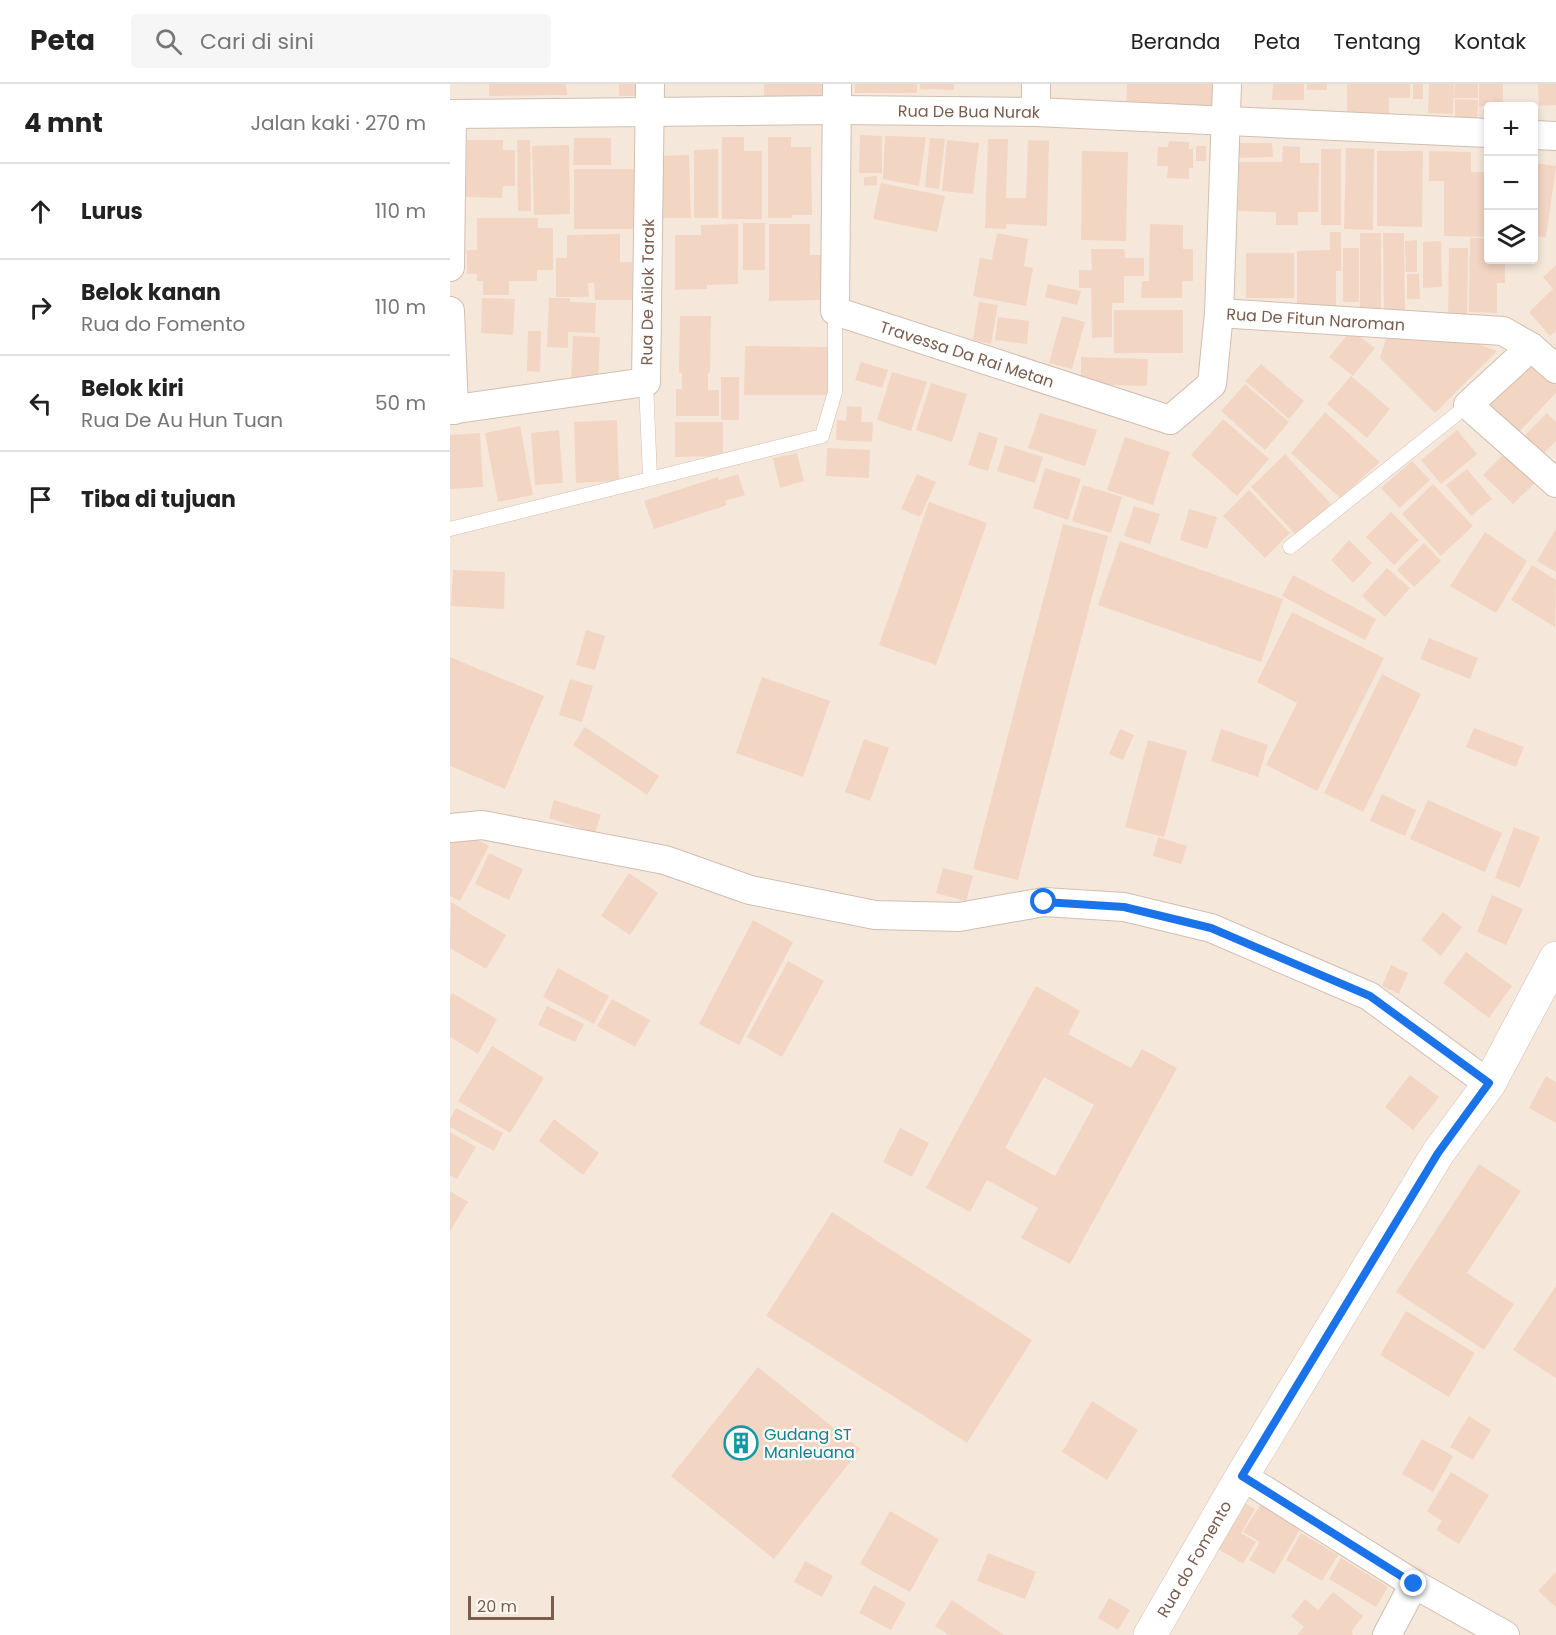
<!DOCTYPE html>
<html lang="id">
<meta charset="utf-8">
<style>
:root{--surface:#fff;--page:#f6f6f6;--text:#222;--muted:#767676;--line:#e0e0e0}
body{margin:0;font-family:Poppins,sans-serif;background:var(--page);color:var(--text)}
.controls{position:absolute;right:18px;top:18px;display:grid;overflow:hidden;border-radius:6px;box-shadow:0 3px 9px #0003}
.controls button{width:54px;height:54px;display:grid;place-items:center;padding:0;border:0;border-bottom:2px solid var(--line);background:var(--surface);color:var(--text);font:30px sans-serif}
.scale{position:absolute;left:18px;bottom:15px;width:86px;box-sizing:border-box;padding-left:6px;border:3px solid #7a5c4d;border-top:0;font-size:16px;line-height:21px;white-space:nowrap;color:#7a5c4d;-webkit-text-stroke:4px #fffaf3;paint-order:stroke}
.stop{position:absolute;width:18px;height:18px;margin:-14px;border:4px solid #1a73e8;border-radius:50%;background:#fff}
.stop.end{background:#1a73e8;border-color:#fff;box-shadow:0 2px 6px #0008}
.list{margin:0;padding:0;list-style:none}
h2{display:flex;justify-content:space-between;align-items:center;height:78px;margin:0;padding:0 24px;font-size:26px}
h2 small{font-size:20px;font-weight:400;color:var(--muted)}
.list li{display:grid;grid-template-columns:39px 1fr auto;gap:18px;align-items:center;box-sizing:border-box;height:96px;padding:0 24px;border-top:2px solid var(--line)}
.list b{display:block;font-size:22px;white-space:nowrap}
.list p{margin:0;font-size:20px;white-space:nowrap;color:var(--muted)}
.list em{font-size:20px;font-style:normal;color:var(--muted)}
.icon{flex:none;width:33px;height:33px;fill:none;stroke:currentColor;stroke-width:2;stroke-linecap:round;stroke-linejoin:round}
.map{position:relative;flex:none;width:1106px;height:1551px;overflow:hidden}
header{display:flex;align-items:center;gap:36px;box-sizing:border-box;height:84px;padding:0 30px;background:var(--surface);border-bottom:2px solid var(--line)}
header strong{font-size:28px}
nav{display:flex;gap:33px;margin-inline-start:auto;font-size:21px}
.search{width:420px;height:54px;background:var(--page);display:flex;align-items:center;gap:15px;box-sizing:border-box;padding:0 21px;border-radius:6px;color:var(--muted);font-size:22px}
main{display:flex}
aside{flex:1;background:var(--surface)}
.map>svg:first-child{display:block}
.residential{fill:#f5e8da;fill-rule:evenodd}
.building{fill:#f3d5c3;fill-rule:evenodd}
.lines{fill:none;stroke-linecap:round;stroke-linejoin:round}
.lane-casing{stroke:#d1beb0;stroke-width:15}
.street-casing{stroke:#d1beb0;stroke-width:30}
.secondary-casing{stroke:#d6c0b0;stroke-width:34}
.lane{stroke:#fff;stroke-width:14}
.street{stroke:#fff;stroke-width:28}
.secondary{stroke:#fff;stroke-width:33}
.route{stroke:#1a73e8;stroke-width:8}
.labels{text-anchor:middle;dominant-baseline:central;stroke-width:4.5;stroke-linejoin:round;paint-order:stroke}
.street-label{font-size:16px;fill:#7a5c4d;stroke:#fffaf3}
.culture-label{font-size:16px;fill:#0d838f;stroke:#fffaf3;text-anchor:start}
</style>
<header>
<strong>Peta</strong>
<div class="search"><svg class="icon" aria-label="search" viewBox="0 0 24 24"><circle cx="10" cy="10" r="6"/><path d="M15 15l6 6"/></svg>Cari di sini</div>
<nav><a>Beranda</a><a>Peta</a><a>Tentang</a><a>Kontak</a></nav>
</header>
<main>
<aside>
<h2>4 mnt<small>Jalan kaki · 270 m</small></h2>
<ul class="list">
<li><svg class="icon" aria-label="ahead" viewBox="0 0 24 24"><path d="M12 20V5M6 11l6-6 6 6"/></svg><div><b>Lurus</b></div><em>110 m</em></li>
<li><svg class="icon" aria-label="right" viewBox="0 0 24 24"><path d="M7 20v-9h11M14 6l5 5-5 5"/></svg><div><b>Belok kanan</b><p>Rua do Fomento</p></div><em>110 m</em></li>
<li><svg class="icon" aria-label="left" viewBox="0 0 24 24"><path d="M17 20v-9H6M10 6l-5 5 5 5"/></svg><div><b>Belok kiri</b><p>Rua De Au Hun Tuan</p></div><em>50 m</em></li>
<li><svg class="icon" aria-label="arrive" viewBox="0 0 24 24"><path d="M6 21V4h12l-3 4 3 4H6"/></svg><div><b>Tiba di tujuan</b></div></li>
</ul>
</aside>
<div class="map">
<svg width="1106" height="1551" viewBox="0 0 1106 1551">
<rect width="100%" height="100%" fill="#fdf6ec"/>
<!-- residential -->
<path class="residential" d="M 0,0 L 1106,0 L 1106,1551 L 0,1551 ZM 1038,22 L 1084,22 L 1084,176 L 1038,176 Z"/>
<!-- building -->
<path class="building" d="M 39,0 L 116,0 L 117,11 L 39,12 Z
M 169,0 L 189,0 L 189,12 L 169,12 Z
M 314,0 L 377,0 L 377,17 L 335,17 L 335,12 L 314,12 Z
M 405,0 L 467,0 L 467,9 L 405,9 Z
M 470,0 L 504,0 L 504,6 L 470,5 Z
M 677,0 L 764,0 L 764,27 L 676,26 Z
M 823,0 L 854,0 L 854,16 L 822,16 Z
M 857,0 L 877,0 L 877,6 L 857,6 Z
M 897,0 L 960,0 L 960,14 L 939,14 L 939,32 L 897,32 Z
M 963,0 L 973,0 L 973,15 L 963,15 Z
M 979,0 L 1004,0 L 1003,30 L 978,29 Z
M 1005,0 L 1028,0 L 1028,14 L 1004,14 Z
M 1029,0 L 1053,0 L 1053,22 L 1029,22 Z
M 1088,0 L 1106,0 L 1106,21 L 1089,22 Z
M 1005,15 L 1028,16 L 1027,34 L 1005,34 Z
M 410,51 L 432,52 L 432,89 L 409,89 Z
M 435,52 L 476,53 L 469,102 L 433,95 Z
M 272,53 L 294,53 L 294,67 L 312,67 L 312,135 L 272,135 Z
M 318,53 L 341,53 L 341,63 L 361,63 L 362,131 L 342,131 L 342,134 L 318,134 Z
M 124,54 L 161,54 L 161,81 L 123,81 Z
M 480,54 L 495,55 L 489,105 L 475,103 Z
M 538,55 L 558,55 L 556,114 L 576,114 L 578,56 L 599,57 L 597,142 L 556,140 L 556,145 L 535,144 Z
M 17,56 L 53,56 L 53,66 L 65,66 L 65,102 L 53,102 L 52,114 L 16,113 Z
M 67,56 L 80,56 L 81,127 L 68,127 Z
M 497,56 L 529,59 L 523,110 L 492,107 Z
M 719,57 L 739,58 L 739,65 L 743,65 L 743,84 L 739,84 L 739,95 L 717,94 L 718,82 L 707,82 L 708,63 L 718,63 Z
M 786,59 L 822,59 L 823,73 L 786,74 Z
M 119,61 L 120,130 L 84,131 L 82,62 Z
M 746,62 L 756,62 L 756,77 L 746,77 Z
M 833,62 L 850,63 L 850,79 L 869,79 L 868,128 L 848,128 L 848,141 L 826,141 L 826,128 L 788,127 L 789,78 L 832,78 Z
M 896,64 L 924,65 L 923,146 L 894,145 Z
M 268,65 L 268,134 L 244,134 L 244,66 Z
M 871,65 L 891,65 L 891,141 L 871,141 Z
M 632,67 L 678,68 L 676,157 L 631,156 Z
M 927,67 L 973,67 L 972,143 L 927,142 Z
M 979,67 L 1021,68 L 1021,88 L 1038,88 L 1038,153 L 994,152 L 994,97 L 979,97 Z
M 239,71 L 241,134 L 209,134 L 207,72 Z
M 1084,79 L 1106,82 L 1096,153 L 1084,152 Z
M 124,85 L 188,85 L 188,145 L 124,145 Z
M 427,92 L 427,101 L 414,102 L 414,93 Z
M 431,99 L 495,112 L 487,148 L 423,135 Z
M 27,134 L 88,134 L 88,144 L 103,144 L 103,186 L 87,186 L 87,197 L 59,197 L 59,211 L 33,211 L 33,197 L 27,197 L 27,190 L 17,190 L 17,166 L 27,166 Z
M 293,139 L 315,139 L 315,186 L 293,186 Z
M 288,140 L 288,200 L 257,201 L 257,205 L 225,206 L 225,151 L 251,151 L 251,141 Z
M 319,140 L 360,140 L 360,171 L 373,171 L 373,216 L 319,217 Z
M 700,140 L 733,141 L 733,165 L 743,165 L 743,197 L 732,197 L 732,214 L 691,214 L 692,197 L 699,197 Z
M 880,148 L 891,148 L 891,187 L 886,187 L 886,224 L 847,224 L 847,167 L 880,166 Z
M 547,149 L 578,155 L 574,182 L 583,184 L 576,222 L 523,212 L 530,174 L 542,176 Z
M 910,149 L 931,149 L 931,231 L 910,231 Z
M 933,149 L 954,149 L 955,233 L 934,233 Z
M 170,150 L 170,178 L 182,178 L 182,216 L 145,216 L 144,199 L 138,199 L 139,213 L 106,213 L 106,174 L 117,174 L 117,151 Z
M 1020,154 L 1038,154 L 1038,176 L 1055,176 L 1055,199 L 1047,199 L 1047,229 L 1019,228 Z
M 967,156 L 967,188 L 956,188 L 955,157 Z
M 991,157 L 992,203 L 973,204 L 973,158 Z
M 893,164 L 909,164 L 909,218 L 893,218 Z
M 999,164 L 1018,164 L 1017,237 L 998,237 Z
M 641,165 L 674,165 L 675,174 L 694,174 L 694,192 L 674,192 L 674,219 L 662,219 L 662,253 L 642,254 L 641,204 L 629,204 L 629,186 L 642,186 Z
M 796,169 L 844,169 L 844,214 L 796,214 Z
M 1106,181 L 1106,247 L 1100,252 L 1079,228 L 1103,205 L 1093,193 Z
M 957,190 L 969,190 L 970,215 L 957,215 Z
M 598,200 L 631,207 L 627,221 L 595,213 Z
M 32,214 L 65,215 L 63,251 L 31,249 Z
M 99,214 L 120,214 L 120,218 L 146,219 L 145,249 L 118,248 L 118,264 L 97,263 Z
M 529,218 L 548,221 L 541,260 L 523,256 Z
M 664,226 L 733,226 L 733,269 L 664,269 Z
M 230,232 L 261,232 L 260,289 L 258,289 L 258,306 L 269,306 L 269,332 L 226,332 L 226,305 L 232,305 L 232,289 L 229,289 Z
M 612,232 L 635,238 L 622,285 L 599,279 Z
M 548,233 L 579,237 L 577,260 L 545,256 Z
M 901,246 L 925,264 L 903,292 L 879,273 Z
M 78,247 L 91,247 L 90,288 L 77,287 Z
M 123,252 L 150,253 L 148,299 L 121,298 Z
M 936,255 L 1015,255 L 1047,267 L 985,329 L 930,274 Z
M 295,262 L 380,263 L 379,311 L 294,311 Z
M 631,273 L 698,275 L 697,302 L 631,300 Z
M 1080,276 L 1106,301 L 1106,309 L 1068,349 L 1038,319 Z
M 411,278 L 438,286 L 432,304 L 405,296 Z
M 811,280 L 854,317 L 839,335 L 795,297 Z
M 442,288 L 477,298 L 461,347 L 427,336 Z
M 901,292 L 940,325 L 917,354 L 877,320 Z
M 271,293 L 289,293 L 289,336 L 271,336 Z
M 481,299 L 517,310 L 502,358 L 466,346 Z
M 795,300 L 839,338 L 815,366 L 771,327 Z
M 397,322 L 412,323 L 411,338 L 423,338 L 422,358 L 386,356 L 387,336 L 396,337 Z
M 875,328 L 930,378 L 890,414 L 841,369 Z
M 590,329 L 647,346 L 635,382 L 578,364 Z
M 1097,329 L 1106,338 L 1106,357 L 1090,373 L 1071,355 Z
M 773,335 L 819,375 L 787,412 L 741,371 Z
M 167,336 L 169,397 L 126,399 L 124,338 Z
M 225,338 L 273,338 L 273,372 L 225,373 Z
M 70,342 L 83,411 L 48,418 L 35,349 Z
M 109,346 L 113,399 L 85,401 L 81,349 Z
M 1007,346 L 1027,370 L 991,400 L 971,376 Z
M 529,348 L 548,354 L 538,387 L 518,381 Z
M 30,349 L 33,403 L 0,405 L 0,351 Z
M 675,353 L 720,368 L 703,421 L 657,406 Z
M 555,361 L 593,373 L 585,399 L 547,387 Z
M 377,364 L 420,366 L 419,394 L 376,392 Z
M 1056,368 L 1086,398 L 1063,420 L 1033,391 Z
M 347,369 L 354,397 L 330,404 L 323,374 Z
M 835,370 L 881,420 L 847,452 L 801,403 Z
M 962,377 L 980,396 L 950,424 L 931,404 Z
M 595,384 L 631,395 L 618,436 L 583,424 Z
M 1017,385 L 1042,415 L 1021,432 L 996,401 Z
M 288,390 L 295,411 L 275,417 L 277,421 L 204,445 L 194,417 L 268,393 L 269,396 Z
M 467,390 L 486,398 L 470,433 L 451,425 Z
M 983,400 L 1023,442 L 991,472 L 952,430 Z
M 633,401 L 672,413 L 661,449 L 622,437 Z
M 799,406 L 840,449 L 815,474 L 773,432 Z
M 479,418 L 537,439 L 486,581 L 429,561 Z
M 684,422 L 710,430 L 700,460 L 674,452 Z
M 739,425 L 767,433 L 757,465 L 730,456 Z
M 941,428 L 969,456 L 944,481 L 916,453 Z
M 613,440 L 658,452 L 568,796 L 523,785 Z
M 1106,445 L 1106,488 L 1087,477 Z
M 1035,448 L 1077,477 L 1046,529 L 1000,502 Z
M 899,456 L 922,479 L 903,499 L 881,476 Z
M 670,457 L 833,515 L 811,578 L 648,521 Z
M 974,459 L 991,477 L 964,503 L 947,486 Z
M 1082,481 L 1106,496 L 1105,543 L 1061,516 Z
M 937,484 L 960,504 L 935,533 L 912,512 Z
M 3,486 L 55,488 L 54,525 L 1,522 Z
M 843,491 L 926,535 L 915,556 L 832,512 Z
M 842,528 L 934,574 L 867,707 L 816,681 L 847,619 L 807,598 Z
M 136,546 L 155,552 L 145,586 L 126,581 Z
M 979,554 L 1028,574 L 1020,595 L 970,575 Z
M 0,573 L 94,612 L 55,705 L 0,682 Z
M 932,590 L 971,610 L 913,728 L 874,709 Z
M 312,593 L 380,617 L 353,693 L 286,669 Z
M 120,595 L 143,602 L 132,638 L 109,631 Z
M 135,643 L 209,692 L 197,711 L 123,661 Z
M 1024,644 L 1074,663 L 1066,683 L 1016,663 Z
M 670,645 L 684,651 L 673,676 L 659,670 Z
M 771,645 L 818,661 L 808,693 L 761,677 Z
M 414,655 L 439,664 L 420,717 L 395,708 Z
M 698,656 L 737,667 L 714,753 L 675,743 Z
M 932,710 L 966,726 L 955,752 L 920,737 Z
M 104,716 L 151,731 L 145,749 L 99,734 Z
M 978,716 L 1052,749 L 1035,788 L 960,755 Z
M 1064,743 L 1090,753 L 1070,804 L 1045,794 Z
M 14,749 L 39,762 L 10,817 L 0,812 L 0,752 Z
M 708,753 L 737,762 L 731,780 L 703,772 Z
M 39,769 L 73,785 L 59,816 L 25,800 Z
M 493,784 L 523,792 L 516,817 L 486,809 Z
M 179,789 L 208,809 L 180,851 L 151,832 Z
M 1042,811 L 1073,825 L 1056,861 L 1027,848 Z
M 1,818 L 56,851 L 36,885 L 0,864 Z
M 993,828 L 1012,843 L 991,872 L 971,856 Z
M 303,836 L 343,858 L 289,961 L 249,940 Z
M 1016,868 L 1062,902 L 1039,934 L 993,899 Z
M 338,877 L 374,897 L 332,973 L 297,953 Z
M 941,881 L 958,889 L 949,910 L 932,902 Z
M 108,884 L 159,912 L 144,940 L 93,913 Z
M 586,902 L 630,927 L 618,950 L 681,984 L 692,965 L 727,984 L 620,1180 L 571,1154 L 588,1124 L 537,1096 L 520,1128 L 476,1104 ZM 594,993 L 644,1021 L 605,1092 L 555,1064 Z
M 2,909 L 47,935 L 28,970 L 0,953 L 0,914 Z
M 162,915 L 200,936 L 185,963 L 147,942 Z
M 97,922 L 134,940 L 125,958 L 88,941 Z
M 42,962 L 94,994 L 60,1049 L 8,1017 Z
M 960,991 L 989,1013 L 963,1046 L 935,1023 Z
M 1096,992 L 1106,998 L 1106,1039 L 1079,1024 Z
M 6,1024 L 53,1049 L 44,1067 L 0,1043 L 0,1035 Z
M 104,1035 L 149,1069 L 133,1091 L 89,1057 Z
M 450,1044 L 479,1059 L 462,1093 L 433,1078 Z
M 0,1048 L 26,1063 L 7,1095 L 0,1091 Z
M 1029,1080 L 1071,1107 L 1017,1189 L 1064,1220 L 1034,1266 L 946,1208 Z
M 0,1107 L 18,1118 L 0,1147 Z
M 382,1128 L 582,1256 L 517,1359 L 316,1232 Z
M 1106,1202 L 1106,1294 L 1063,1266 Z
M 956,1227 L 1025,1269 L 999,1313 L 930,1271 Z
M 308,1283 L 410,1365 L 324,1475 L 221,1392 Z
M 642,1317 L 688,1346 L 657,1396 L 612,1368 Z
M 1019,1332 L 1041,1346 L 1023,1376 L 1000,1363 Z
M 972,1355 L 1003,1372 L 983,1408 L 952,1390 Z
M 1001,1388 L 1039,1411 L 1009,1460 L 986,1446 L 992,1437 L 977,1427 Z
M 793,1418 L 805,1425 L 791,1449 L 806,1458 L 793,1480 L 765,1463 Z
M 811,1420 L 851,1444 L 824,1490 L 799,1476 L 810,1458 L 793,1448 Z
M 440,1427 L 489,1455 L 460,1508 L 410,1480 Z
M 851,1449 L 888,1471 L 872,1497 L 836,1476 Z
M 538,1469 L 586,1488 L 575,1515 L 527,1497 Z
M 891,1474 L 938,1503 L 926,1523 L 879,1495 Z
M 355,1477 L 383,1492 L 372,1513 L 344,1498 Z
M 1106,1488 L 1106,1523 L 1088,1507 Z
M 424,1501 L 456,1519 L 441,1546 L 409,1529 Z
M 883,1508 L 913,1532 L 901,1548 L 904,1551 L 847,1551 L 854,1543 L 841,1532 L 855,1515 L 868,1526 Z
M 659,1514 L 680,1526 L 668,1546 L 648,1534 Z
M 502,1516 L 554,1551 L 499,1551 L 485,1542 Z"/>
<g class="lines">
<defs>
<path id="lane" d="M 196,298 L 200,394
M 0,445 L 372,352 L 385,308 L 385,227
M 840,463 L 1018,321"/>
<g id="street">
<path id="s1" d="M 387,0 L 385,227 L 720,336 L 762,300 L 769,229"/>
<path d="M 586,0 L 586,28"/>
<path id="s2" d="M 777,0 L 769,229 L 1053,247 L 1081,263 L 1106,285"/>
<path id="s3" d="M 0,30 L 387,26 L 586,28 L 1038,49"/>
<path d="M 1084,51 L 1106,52"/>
<path d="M 0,183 L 2,30"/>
<path d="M 0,227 L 4,326"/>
<path d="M 1081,263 L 1018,321 L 1106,399"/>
<path id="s4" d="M 0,326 L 196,298 L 200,0"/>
<path d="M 0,744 L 32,741 L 215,776 L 300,806 L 425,831 L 509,833 L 594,818 L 674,823 L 761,844 L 919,912 L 1039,1000"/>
<path d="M 792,1392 L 964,1500 L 1055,1551"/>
<path d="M 937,1551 L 964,1500"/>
</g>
<g id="secondary">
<path id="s5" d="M 700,1551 L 792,1392 L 988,1069 L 1039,1000 L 1106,874"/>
</g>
</defs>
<!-- lane casing -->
<use href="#lane" class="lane-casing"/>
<!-- street casing -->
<use href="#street" class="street-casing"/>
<!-- secondary casing -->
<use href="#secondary" class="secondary-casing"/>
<!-- lane -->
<use href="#lane" class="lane"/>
<!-- street -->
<use href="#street" class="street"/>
<!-- secondary -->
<use href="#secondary" class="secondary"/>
</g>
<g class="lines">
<!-- route -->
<path class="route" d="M 594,818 L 674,823 L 761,844 L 920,912 L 1039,999 L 988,1069 L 792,1392 L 964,1500"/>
</g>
<!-- icons -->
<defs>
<symbol id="building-ring" viewBox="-11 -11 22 22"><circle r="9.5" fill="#fffaf3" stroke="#0f9aa8" stroke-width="1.5"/><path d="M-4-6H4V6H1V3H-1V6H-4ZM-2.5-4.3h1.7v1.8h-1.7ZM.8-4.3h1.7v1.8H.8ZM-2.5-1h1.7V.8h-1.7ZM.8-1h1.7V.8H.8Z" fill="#0f9aa8"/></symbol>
</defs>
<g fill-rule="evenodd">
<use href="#building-ring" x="272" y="1340" width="38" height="38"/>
</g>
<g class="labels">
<!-- street labels -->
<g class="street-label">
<text stroke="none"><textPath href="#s3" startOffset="519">Rua De Bua Nurak</textPath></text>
<text stroke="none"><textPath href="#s4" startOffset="288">Rua De Ailok Tarak</textPath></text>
<text stroke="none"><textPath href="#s2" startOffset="326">Rua De Fitun Naroman</textPath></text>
<text stroke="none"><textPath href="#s1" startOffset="366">Travessa Da Rai Metan</textPath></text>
<text stroke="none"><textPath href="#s5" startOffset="88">Rua do Fomento</textPath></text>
</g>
<!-- culture labels -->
<g class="culture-label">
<text x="314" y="1350">Gudang ST<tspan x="314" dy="18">Manleuana</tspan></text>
</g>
</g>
</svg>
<div class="controls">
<button>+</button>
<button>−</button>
<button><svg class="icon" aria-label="layers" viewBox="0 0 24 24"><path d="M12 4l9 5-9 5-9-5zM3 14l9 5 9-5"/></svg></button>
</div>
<div class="scale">20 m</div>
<div class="stop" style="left:594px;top:818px"></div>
<div class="stop end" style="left:964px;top:1500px"></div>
</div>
</main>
